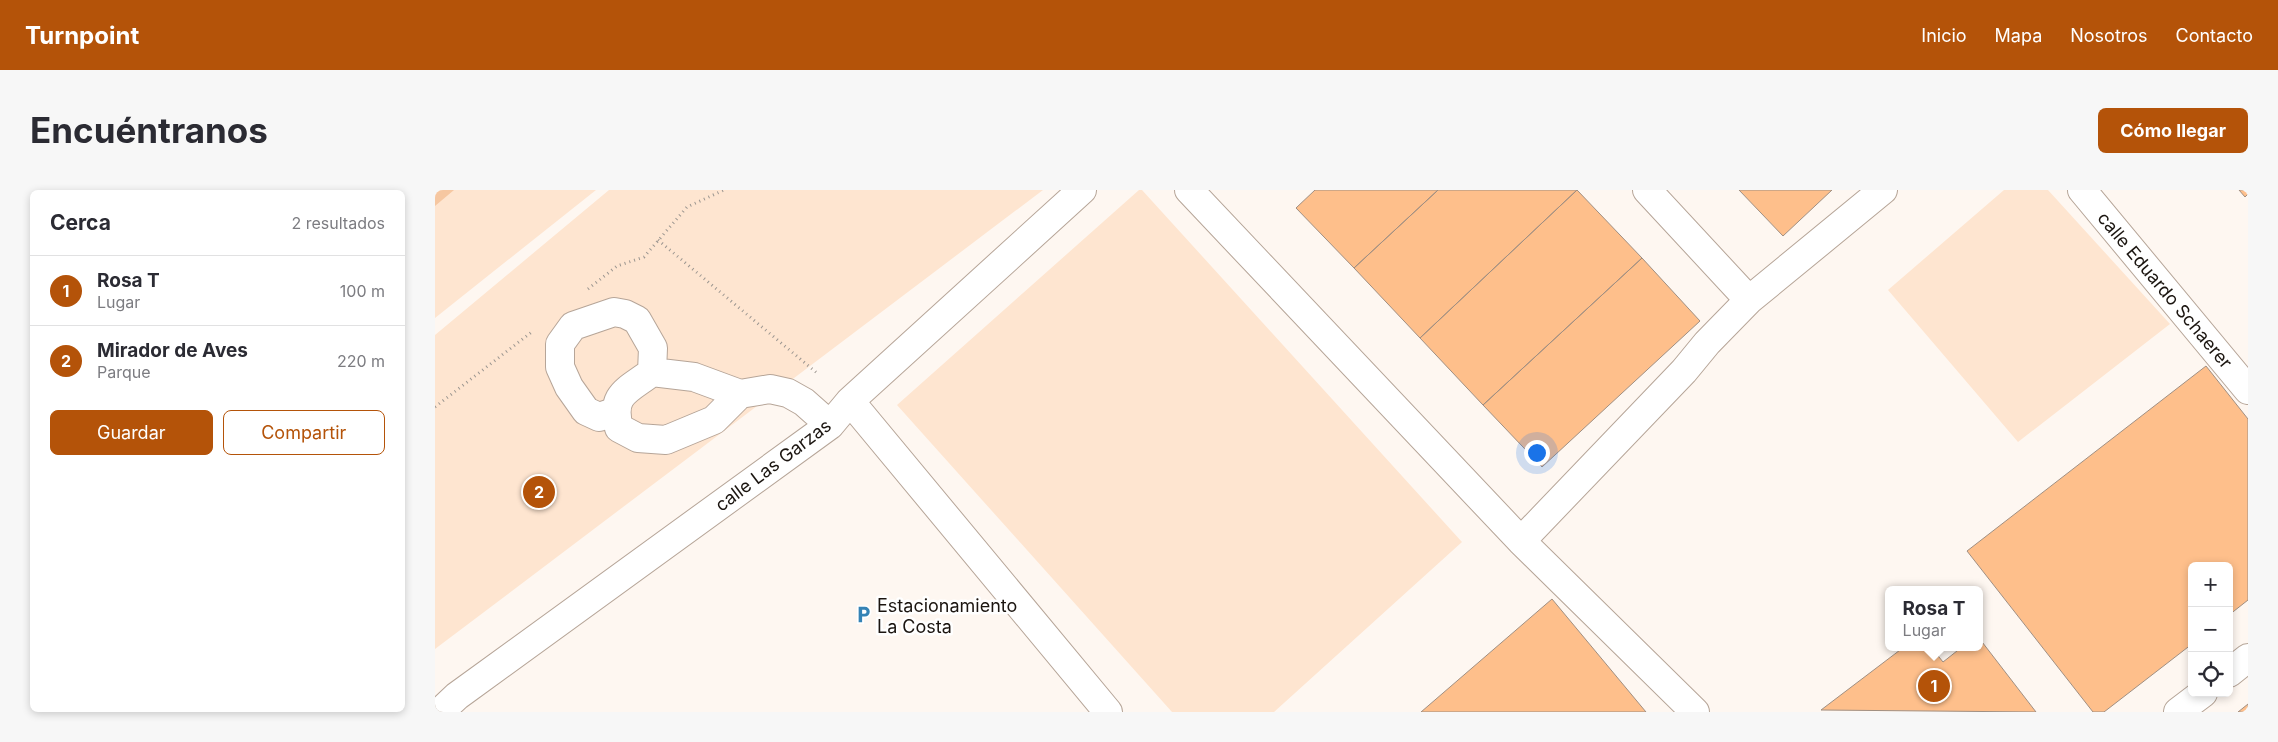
<!DOCTYPE html>
<html lang="es">
<meta charset="utf-8">
<style>
:root{--surface:#fff;--page:#f7f7f7;--text:#2b2b33;--muted:#7c7c81;--line:#e1e1e2;--accent:#b45309}
body{margin:0;font-family:Inter,sans-serif;background:var(--page);color:var(--text)}
.controls{position:absolute;right:15px;bottom:15px;display:grid;overflow:hidden;border-radius:8px;box-shadow:0 2px 8px #0003}
.controls button{width:45px;height:45px;display:grid;place-items:center;padding:0;border:0;border-bottom:1px solid var(--line);background:var(--surface);color:var(--text);font:25px sans-serif}
.you{position:absolute;left:1101px;top:262px;width:18px;height:18px;margin:-12px;border:4px solid #fff;border-radius:50%;background:#1a73e8;box-shadow:0 0 0 8px #1a73e833}
.badge{display:grid;place-items:center;width:32px;height:32px;border-radius:50%;background:var(--accent);color:#fff;font-size:16px;font-weight:700}
.pin{position:absolute;translate:-50% -50%;border:2px solid #fff;box-shadow:0 1px 5px #0006}
.popup{position:absolute;left:1450px;top:396px;width:98px;height:65px;box-sizing:border-box;display:grid;place-content:center;border-radius:8px;background:var(--surface);filter:drop-shadow(0 1px 4px #0005);font-size:16px;white-space:nowrap;color:var(--muted)}
.popup b{font-size:19px;color:var(--text)}
.popup::after{content:'';position:absolute;left:50%;top:100%;margin-left:-10px;border:10px solid transparent;border-top-color:var(--surface)}
.list{margin:0;padding:0;list-style:none}
h2{display:flex;justify-content:space-between;align-items:center;height:65px;margin:0;padding:0 20px;font-size:21px}
h2 small{font-size:16px;font-weight:400;color:var(--muted)}
.list li{display:grid;grid-template-columns:32px 1fr auto;gap:15px;align-items:center;box-sizing:border-box;height:70px;padding:0 20px;border-top:1px solid var(--line)}
.list b{display:block;font-size:19px;white-space:nowrap}
.list p{margin:0;font-size:16px;white-space:nowrap;color:var(--muted)}
.list em{font-size:16px;font-style:normal;color:var(--muted)}
.actions{display:flex;gap:10px;padding:15px 20px}
.actions a{flex:1;padding:11px 0;border:1px solid var(--accent);border-radius:8px;text-align:center;font-size:18px;color:var(--accent)}
.actions .main{background:var(--accent);color:#fff}
.icon{flex:none;width:28px;height:28px;fill:none;stroke:currentColor;stroke-width:2;stroke-linecap:round;stroke-linejoin:round}
.map{position:relative;flex:none;width:1813px;height:522px;overflow:hidden;border-radius:8px}
header{display:flex;align-items:center;gap:30px;box-sizing:border-box;height:70px;padding:0 25px;background:var(--accent);color:#fff}
header strong{font-size:24px}
nav{display:flex;gap:28px;margin-inline-start:auto;font-size:18px}
.intro{display:flex;align-items:center;justify-content:space-between;box-sizing:border-box;height:120px;padding:0 30px}
h1{margin:0;font-size:35px}
.button{padding:12px 22px;border-radius:8px;background:var(--accent);color:#fff;font-size:18px;font-weight:700}
main{display:flex;gap:30px;padding:0 30px}
aside{flex:1;background:var(--surface);border-radius:8px;box-shadow:0 2px 8px #0003}
.map>svg:first-child{display:block}
.green{fill:#fee5d0}
.water{fill:#f6c7a1}
.building{fill:#febf8b;stroke:#a08f82}
.lines{fill:none;stroke-linecap:round;stroke-linejoin:round}
.minor-casing{stroke:#b6a598;stroke-width:30}
.path{stroke:#9c9690;stroke-width:3;stroke-dasharray:1 4;stroke-linecap:butt}
.minor{stroke:#fff;stroke-width:28}
.labels{text-anchor:middle;dominant-baseline:central;stroke-width:5;stroke-linejoin:round;paint-order:stroke}
.street-label{font-size:18px;fill:#1b1510;stroke:#fff}
.poi-label{font-size:18px;fill:#1b1510;stroke:#fff;text-anchor:start}
</style>
<header>
<strong>Turnpoint</strong>
<nav><a>Inicio</a><a>Mapa</a><a>Nosotros</a><a>Contacto</a></nav>
</header>
<div class="intro"><h1>Encuéntranos</h1><a class="button">Cómo llegar</a></div>
<main>
<aside>
<h2>Cerca<small>2 resultados</small></h2>
<ul class="list">
<li><span class="badge">1</span><div><b>Rosa T</b><p>Lugar</p></div><em>100 m</em></li>
<li><span class="badge">2</span><div><b>Mirador de Aves</b><p>Parque</p></div><em>220 m</em></li>
</ul>
<div class="actions"><a class="main">Guardar</a><a>Compartir</a></div>
</aside>
<div class="map">
<svg width="1813" height="522" viewBox="0 0 1813 522">
<rect width="100%" height="100%" fill="#fef7f1"/>
<!-- green -->
<path class="green" d="M 0,0 L 161,0 L 0,128 Z
M 174,0 L 608,0 L 0,459 L 0,145 Z
M 704,0 L 707,0 L 1027,352 L 839,522 L 737,522 L 462,215 Z
M 1569,0 L 1613,0 L 1735,134 L 1583,252 L 1453,100 Z"/>
<!-- water -->
<path class="water" d="M 0,0 L 19,0 L 0,16 Z"/>
<!-- building -->
<path class="building" d="M 880,0 L 1003,0 L 919,78 L 861,18 Z
M 1003,0 L 1142,0 L 985,148 L 919,78 Z
M 1142,0 L 1207,68 L 1048,215 L 985,148 Z
M 1304,0 L 1397,0 L 1348,46 Z
M 1804,0 L 1813,0 L 1813,4 L 1810,7 Z
M 1207,68 L 1265,131 L 1107,277 L 1048,215 Z
M 1771,176 L 1813,229 L 1813,410 L 1794,425 L 1794,376 L 1757,376 L 1757,454 L 1669,522 L 1658,522 L 1532,361 Z
M 1117,409 L 1211,522 L 986,522 Z
M 1544,448 L 1601,522 L 1386,520 L 1469,457 L 1496,457 L 1508,472 L 1527,457 L 1544,457 Z
M 1813,514 L 1813,522 L 1803,522 Z"/>
<g class="lines">
<defs>
<path id="minor" d="M 754,0 L 1086,351 L 1260,522
M 1212,0 L 1314,110
M 1647,0 L 1813,200
M 305,204 L 279,230 L 231,250 L 203,248 L 184,238 C 175,204 192,201 217,182 L 259,187 L 305,204 L 335,199 L 353,203 L 369,212 L 395,235
M 415,211 L 673,522
M 179,222 L 164,227 L 151,221 L 134,197 L 125,177 L 125,154 L 138,136 L 179,122 L 190,124 L 202,130 L 218,158 L 217,182
M 1086,351 L 1249,181 L 1272,153 L 1314,110 L 1448,0
M 1794,483 L 1813,468
M 5,522 L 22,506 L 395,235 L 415,211 L 647,0
M 1743,522 L 1768,503"/>
</defs>
<!-- minor casing -->
<use href="#minor" class="minor-casing"/>
<!-- path -->
<path class="path" d="M 223,50 L 382,183
M 153,99 L 182,76 L 209,67 L 252,17 L 289,0
M 0,217 L 98,141"/>
<!-- minor -->
<use href="#minor" class="minor"/>
</g>
<!-- icons -->
<defs>
<symbol id="parking-bare" viewBox="-9 -9 18 18"><path d="M-3.5-5.5H1a3.5 3.5 0 0 1 0 7H-1V5.5H-3.5ZM-1-3.4V-.6H.8a1.4 1.4 0 0 0 0-2.8Z" fill="#3583b5" stroke="#fff" stroke-width="2.5" paint-order="stroke"/></symbol>
</defs>
<g fill-rule="evenodd">
<use href="#parking-bare" x="416" y="412" width="25" height="25"/>
</g>
<g class="labels">
<!-- street labels -->
<g class="street-label">
<text transform="translate(1730 100) rotate(50)">calle Eduardo Schaerer</text>
<text transform="translate(338 275) rotate(-37)">calle Las Garzas</text>
</g>
<!-- poi labels -->
<g class="poi-label">
<text x="442" y="415">Estacionamiento<tspan x="442" dy="21">La Costa</tspan></text>
</g>
</g>
</svg>
<div class="controls">
<button>+</button>
<button>−</button>
<button><svg class="icon" aria-label="locate" viewBox="0 0 24 24"><circle cx="12" cy="12" r="6"/><path d="M12 2v4M12 18v4M2 12h4M18 12h4"/></svg></button>
</div>
<div class="you"></div>
<div class="pin badge" style="left:1499px;top:496px">1</div>
<div class="popup"><b>Rosa T</b>Lugar</div>
<div class="pin badge" style="left:104px;top:302px">2</div>
</div>
</main>
